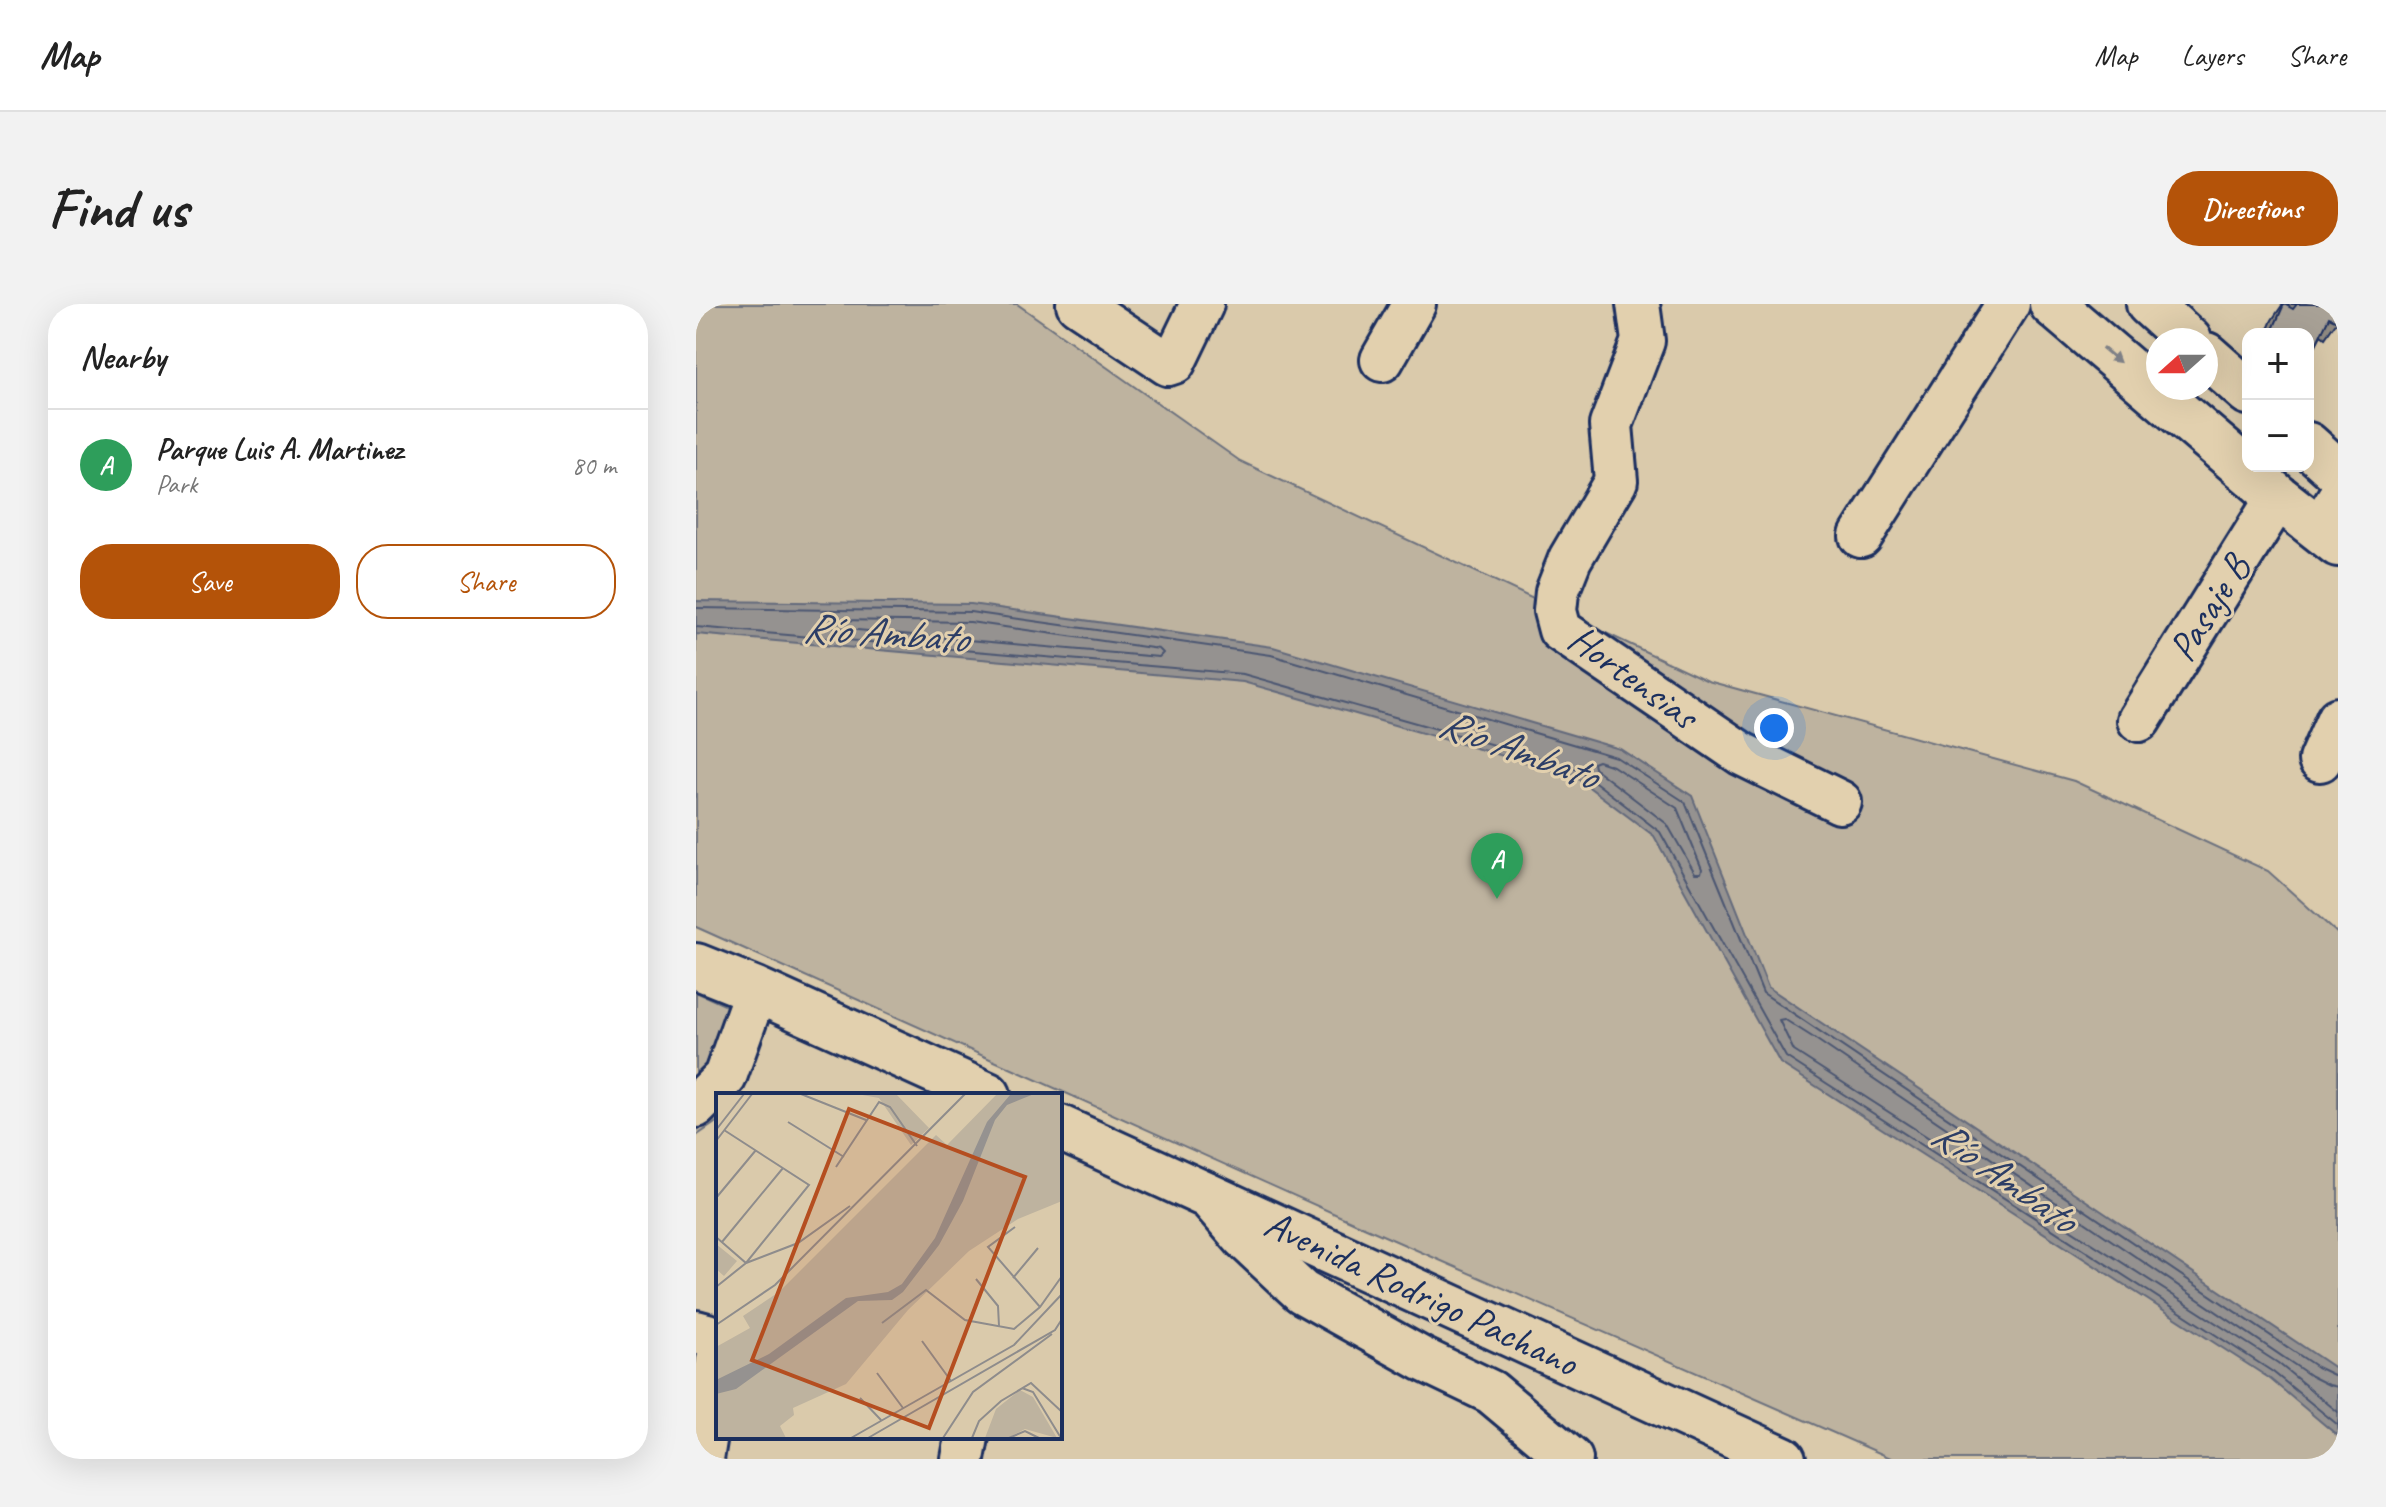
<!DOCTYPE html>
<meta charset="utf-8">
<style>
:root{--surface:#fff;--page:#f2f2f2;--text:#222;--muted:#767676;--line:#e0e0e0;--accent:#b45309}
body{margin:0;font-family:Caveat,sans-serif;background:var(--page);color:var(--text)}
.controls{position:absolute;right:24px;top:24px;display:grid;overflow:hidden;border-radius:16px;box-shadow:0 8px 32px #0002}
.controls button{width:72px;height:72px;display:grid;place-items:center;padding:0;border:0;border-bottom:2px solid var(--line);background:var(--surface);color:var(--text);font:40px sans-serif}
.compass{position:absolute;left:1450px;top:24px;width:72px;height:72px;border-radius:50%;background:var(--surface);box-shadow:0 8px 32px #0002;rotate:249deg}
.you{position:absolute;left:1078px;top:424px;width:28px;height:28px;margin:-20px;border:6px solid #fff;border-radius:50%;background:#1a73e8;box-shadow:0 0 0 12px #1a73e833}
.badge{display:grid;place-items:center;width:52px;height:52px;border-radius:50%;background:var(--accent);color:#fff;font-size:26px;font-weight:700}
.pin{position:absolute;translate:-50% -66px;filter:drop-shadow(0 2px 4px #0008)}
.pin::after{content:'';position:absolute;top:42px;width:28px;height:24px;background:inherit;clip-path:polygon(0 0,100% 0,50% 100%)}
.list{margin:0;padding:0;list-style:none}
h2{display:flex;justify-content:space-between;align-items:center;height:104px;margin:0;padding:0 32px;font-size:34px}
h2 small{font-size:26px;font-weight:400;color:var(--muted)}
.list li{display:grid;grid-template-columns:52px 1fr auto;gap:24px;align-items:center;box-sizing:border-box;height:112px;padding:0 32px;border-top:2px solid var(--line)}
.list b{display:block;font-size:30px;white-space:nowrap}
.list p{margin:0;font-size:26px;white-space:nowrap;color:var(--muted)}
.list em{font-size:26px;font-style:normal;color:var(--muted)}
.actions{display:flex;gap:16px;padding:24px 32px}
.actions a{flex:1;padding:18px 0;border:2px solid var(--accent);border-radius:32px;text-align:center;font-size:28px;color:var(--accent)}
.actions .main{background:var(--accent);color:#fff}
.map{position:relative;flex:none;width:1642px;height:1155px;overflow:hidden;border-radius:32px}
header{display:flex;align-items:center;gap:48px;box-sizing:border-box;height:112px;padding:0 40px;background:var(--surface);border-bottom:2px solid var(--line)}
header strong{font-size:38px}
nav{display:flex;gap:44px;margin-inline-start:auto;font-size:28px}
.intro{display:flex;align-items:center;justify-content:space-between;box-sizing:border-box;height:192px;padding:0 48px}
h1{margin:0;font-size:56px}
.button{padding:20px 36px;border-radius:32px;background:var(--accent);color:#fff;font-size:28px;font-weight:700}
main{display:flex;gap:48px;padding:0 48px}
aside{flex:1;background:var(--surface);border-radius:32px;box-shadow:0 8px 32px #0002}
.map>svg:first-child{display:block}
.green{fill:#beb39f;stroke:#6c717e;stroke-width:2}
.water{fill:#959290;stroke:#646a7c;stroke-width:2}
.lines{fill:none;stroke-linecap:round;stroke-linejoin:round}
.shore{stroke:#4c5772;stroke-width:2}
.minor-casing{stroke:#1b2f5e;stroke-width:48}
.major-casing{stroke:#1b2f5e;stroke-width:50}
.minor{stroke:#e2d0ae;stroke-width:42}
.major{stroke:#e2d0ae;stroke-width:44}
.wall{fill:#908a81;stroke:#1b2f5e;stroke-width:2}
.building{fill:#a8a196;stroke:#1b2f5e;stroke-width:2}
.oneway{fill:#7e8086}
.labels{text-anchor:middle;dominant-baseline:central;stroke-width:6;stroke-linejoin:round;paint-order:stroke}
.street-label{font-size:40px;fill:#1b2f5e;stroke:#e2d0ae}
.water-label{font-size:42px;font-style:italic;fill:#2d3e66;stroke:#e2d0ae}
.inset-road{fill:none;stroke:#8e8c8c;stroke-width:2}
.view{fill:#b54e20;fill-opacity:0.15;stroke:#b54e20;stroke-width:4}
.inset-edge{fill:none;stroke:#1b2f5e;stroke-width:4}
</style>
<header>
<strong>Map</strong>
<nav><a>Map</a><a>Layers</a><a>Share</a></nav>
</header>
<div class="intro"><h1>Find us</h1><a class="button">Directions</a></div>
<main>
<aside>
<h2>Nearby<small></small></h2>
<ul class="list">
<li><span class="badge" style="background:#2e9e5b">A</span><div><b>Parque Luis A. Martinez</b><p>Park</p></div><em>80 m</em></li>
</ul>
<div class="actions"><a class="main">Save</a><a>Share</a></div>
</aside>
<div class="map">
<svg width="1642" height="1155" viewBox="0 0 1642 1155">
<rect width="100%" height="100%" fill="#dacaab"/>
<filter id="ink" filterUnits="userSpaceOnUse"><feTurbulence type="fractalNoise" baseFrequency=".0125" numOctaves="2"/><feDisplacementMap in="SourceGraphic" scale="16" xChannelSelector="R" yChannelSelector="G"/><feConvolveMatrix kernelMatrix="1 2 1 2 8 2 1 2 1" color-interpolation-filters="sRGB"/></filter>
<g filter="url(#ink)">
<!-- green -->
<path class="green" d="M 0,0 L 321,0 L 544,157 L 1012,377 L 1378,477 L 1572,567 L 1642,630 L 1642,1155 L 1197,1155 L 668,923 L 0,623 Z
M 0,688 L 68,719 L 22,791 L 22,817 L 0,832 Z"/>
<!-- water -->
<path class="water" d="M 0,297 L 275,300 L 577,343 L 924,445 L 996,492 L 1072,683 L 1642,1066 L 1642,1132 L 1573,1074 L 1084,759 L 958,532 L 878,472 L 547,378 L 0,330 Z"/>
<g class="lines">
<!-- shore -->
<path class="shore" d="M 0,304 L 274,308 L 575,351 L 920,453 L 989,498 L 1067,689 L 1621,1063 L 1642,1073
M 140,316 L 274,318 L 463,345 L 467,349 L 463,353 L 139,324 L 136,320 Z
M 0,323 L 547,370 L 882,465 L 964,528 L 1090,753 L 1577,1068 L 1642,1121
M 902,457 L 917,462 L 981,504 L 1006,565 L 1005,569 L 999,569 L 971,520 L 898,464 L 897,459 Z
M 1642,1083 L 1633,1081 L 1615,1072 L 1118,734 L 1088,715 L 1083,716 L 1098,747 L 1582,1059 L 1642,1108"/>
<defs>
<path id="minor" d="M 382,0 L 472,60 L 478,58 L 506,0
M 942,0 L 947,37 L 915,121 L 920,177 L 874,255 L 861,288 L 859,307 L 864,326 L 1046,450 L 1144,498
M 686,56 L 718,0
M 1624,225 L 1642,195
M 1165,232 L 1312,0
M 1443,416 L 1582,193
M 1624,456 L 1642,415
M 0,802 L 29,773 L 60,686
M 510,890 L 548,934 L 606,988 L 726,1055 L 795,1088 L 875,1155
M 0,1028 L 22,1034
M 6,1155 L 22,1056
M 267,1155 L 271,1133"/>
<path id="major" d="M 1356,0 L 1582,193 L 1642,240
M 1453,0 L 1493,36
M 1510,51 L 1552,88
M 1612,141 L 1642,168
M 0,662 L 60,686 L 292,791
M 364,824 L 1087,1155"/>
</defs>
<!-- minor casing -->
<use href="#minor" class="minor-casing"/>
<!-- major casing -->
<use href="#major" class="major-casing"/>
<!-- minor -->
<use href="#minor" class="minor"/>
<!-- major -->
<use href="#major" class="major"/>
</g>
<!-- wall -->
<path class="wall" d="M 1587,0 L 1592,2 L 1593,0 L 1642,0 L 1641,17 L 1629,34 L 1625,31 L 1612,56 L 1612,30 L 1570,30 L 1576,16 Z"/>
<!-- building -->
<path class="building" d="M 1588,0 L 1597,5 L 1601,0 L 1642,0 L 1642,15 L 1641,17 L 1633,13 L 1614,53 L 1612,52 L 1612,30 L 1575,30 Z"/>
<!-- one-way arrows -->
<defs><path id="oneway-solid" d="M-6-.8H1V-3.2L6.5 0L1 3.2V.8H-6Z" transform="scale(2)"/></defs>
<use class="oneway" href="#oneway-solid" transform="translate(1415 51) rotate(40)"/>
</g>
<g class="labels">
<!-- street labels -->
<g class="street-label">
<text transform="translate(1513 304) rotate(-58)">Pasaje B</text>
<text transform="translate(937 373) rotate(36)">Hortensias</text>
<text transform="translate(725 989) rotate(25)">Avenida Rodrigo Pachano</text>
</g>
<!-- water labels -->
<g class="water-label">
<text transform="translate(189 329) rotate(4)">Río Ambato</text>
<text transform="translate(822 445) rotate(20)">Río Ambato</text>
<text transform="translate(1308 872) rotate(35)">Río Ambato</text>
</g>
</g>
<!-- overview -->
<g transform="translate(20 789)">
<rect width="346" height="346" fill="#dacaab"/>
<path d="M 141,1 L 180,1 L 213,35 L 195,52 L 163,5 ZM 281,1 L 346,1 L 346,108 L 302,126 L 253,158 L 192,217 L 130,291 L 77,315 L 78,322 L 64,333 L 70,345 L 0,345 L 0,254 L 34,235 L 27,223 L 63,199 L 220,42 L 231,52 ZM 0,151 L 21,168 L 8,183 L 0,176 ZM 304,297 L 317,304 L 341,345 L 309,336 L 292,345 L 269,345 L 280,316 Z" fill="#beb39f"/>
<path d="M 318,1 L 291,12 L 279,27 L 247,108 L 223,152 L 187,199 L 176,207 L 142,208 L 20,296 L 0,301 L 0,287 L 53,261 L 130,205 L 172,199 L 186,191 L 219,145 L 271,29 L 294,2 Z" fill="#959290"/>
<path class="inset-road" d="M 85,1 L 150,27M 72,29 L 128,64M 0,37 L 28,1M 0,48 L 36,1M 120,74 L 163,9 L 174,14 L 201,53M 0,105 L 40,57M 299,134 L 272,154 L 324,214M 0,144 L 30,170 L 82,150 L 134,113M 6,149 L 67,75M 297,185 L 322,155M 260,186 L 282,213 L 283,233M 0,194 L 30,170 L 93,92 L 8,37M 166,230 L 210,197 L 249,227 L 298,236 L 324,214 L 346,183M 0,232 L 59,192 L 249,1M 206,248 L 235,288M 161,280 L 187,315M 306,295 L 317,299 L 345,345M 144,305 L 165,327M 135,345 L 298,252 L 346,201M 152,345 L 339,237 L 346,226M 227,345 L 257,299 L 336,241M 256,345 L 263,328 L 285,308 L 315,290 L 346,319M 293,345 L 309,338 L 323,345"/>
<path class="view" d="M 133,16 L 309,84 L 213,335 L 36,267 Z"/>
<rect width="346" height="346" class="inset-edge"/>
</g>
</svg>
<div class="controls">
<button>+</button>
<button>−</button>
</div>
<svg class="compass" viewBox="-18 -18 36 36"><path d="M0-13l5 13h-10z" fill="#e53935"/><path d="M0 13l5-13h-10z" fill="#767676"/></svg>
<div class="you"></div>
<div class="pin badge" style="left:801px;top:595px;background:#2e9e5b">A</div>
</div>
</main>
